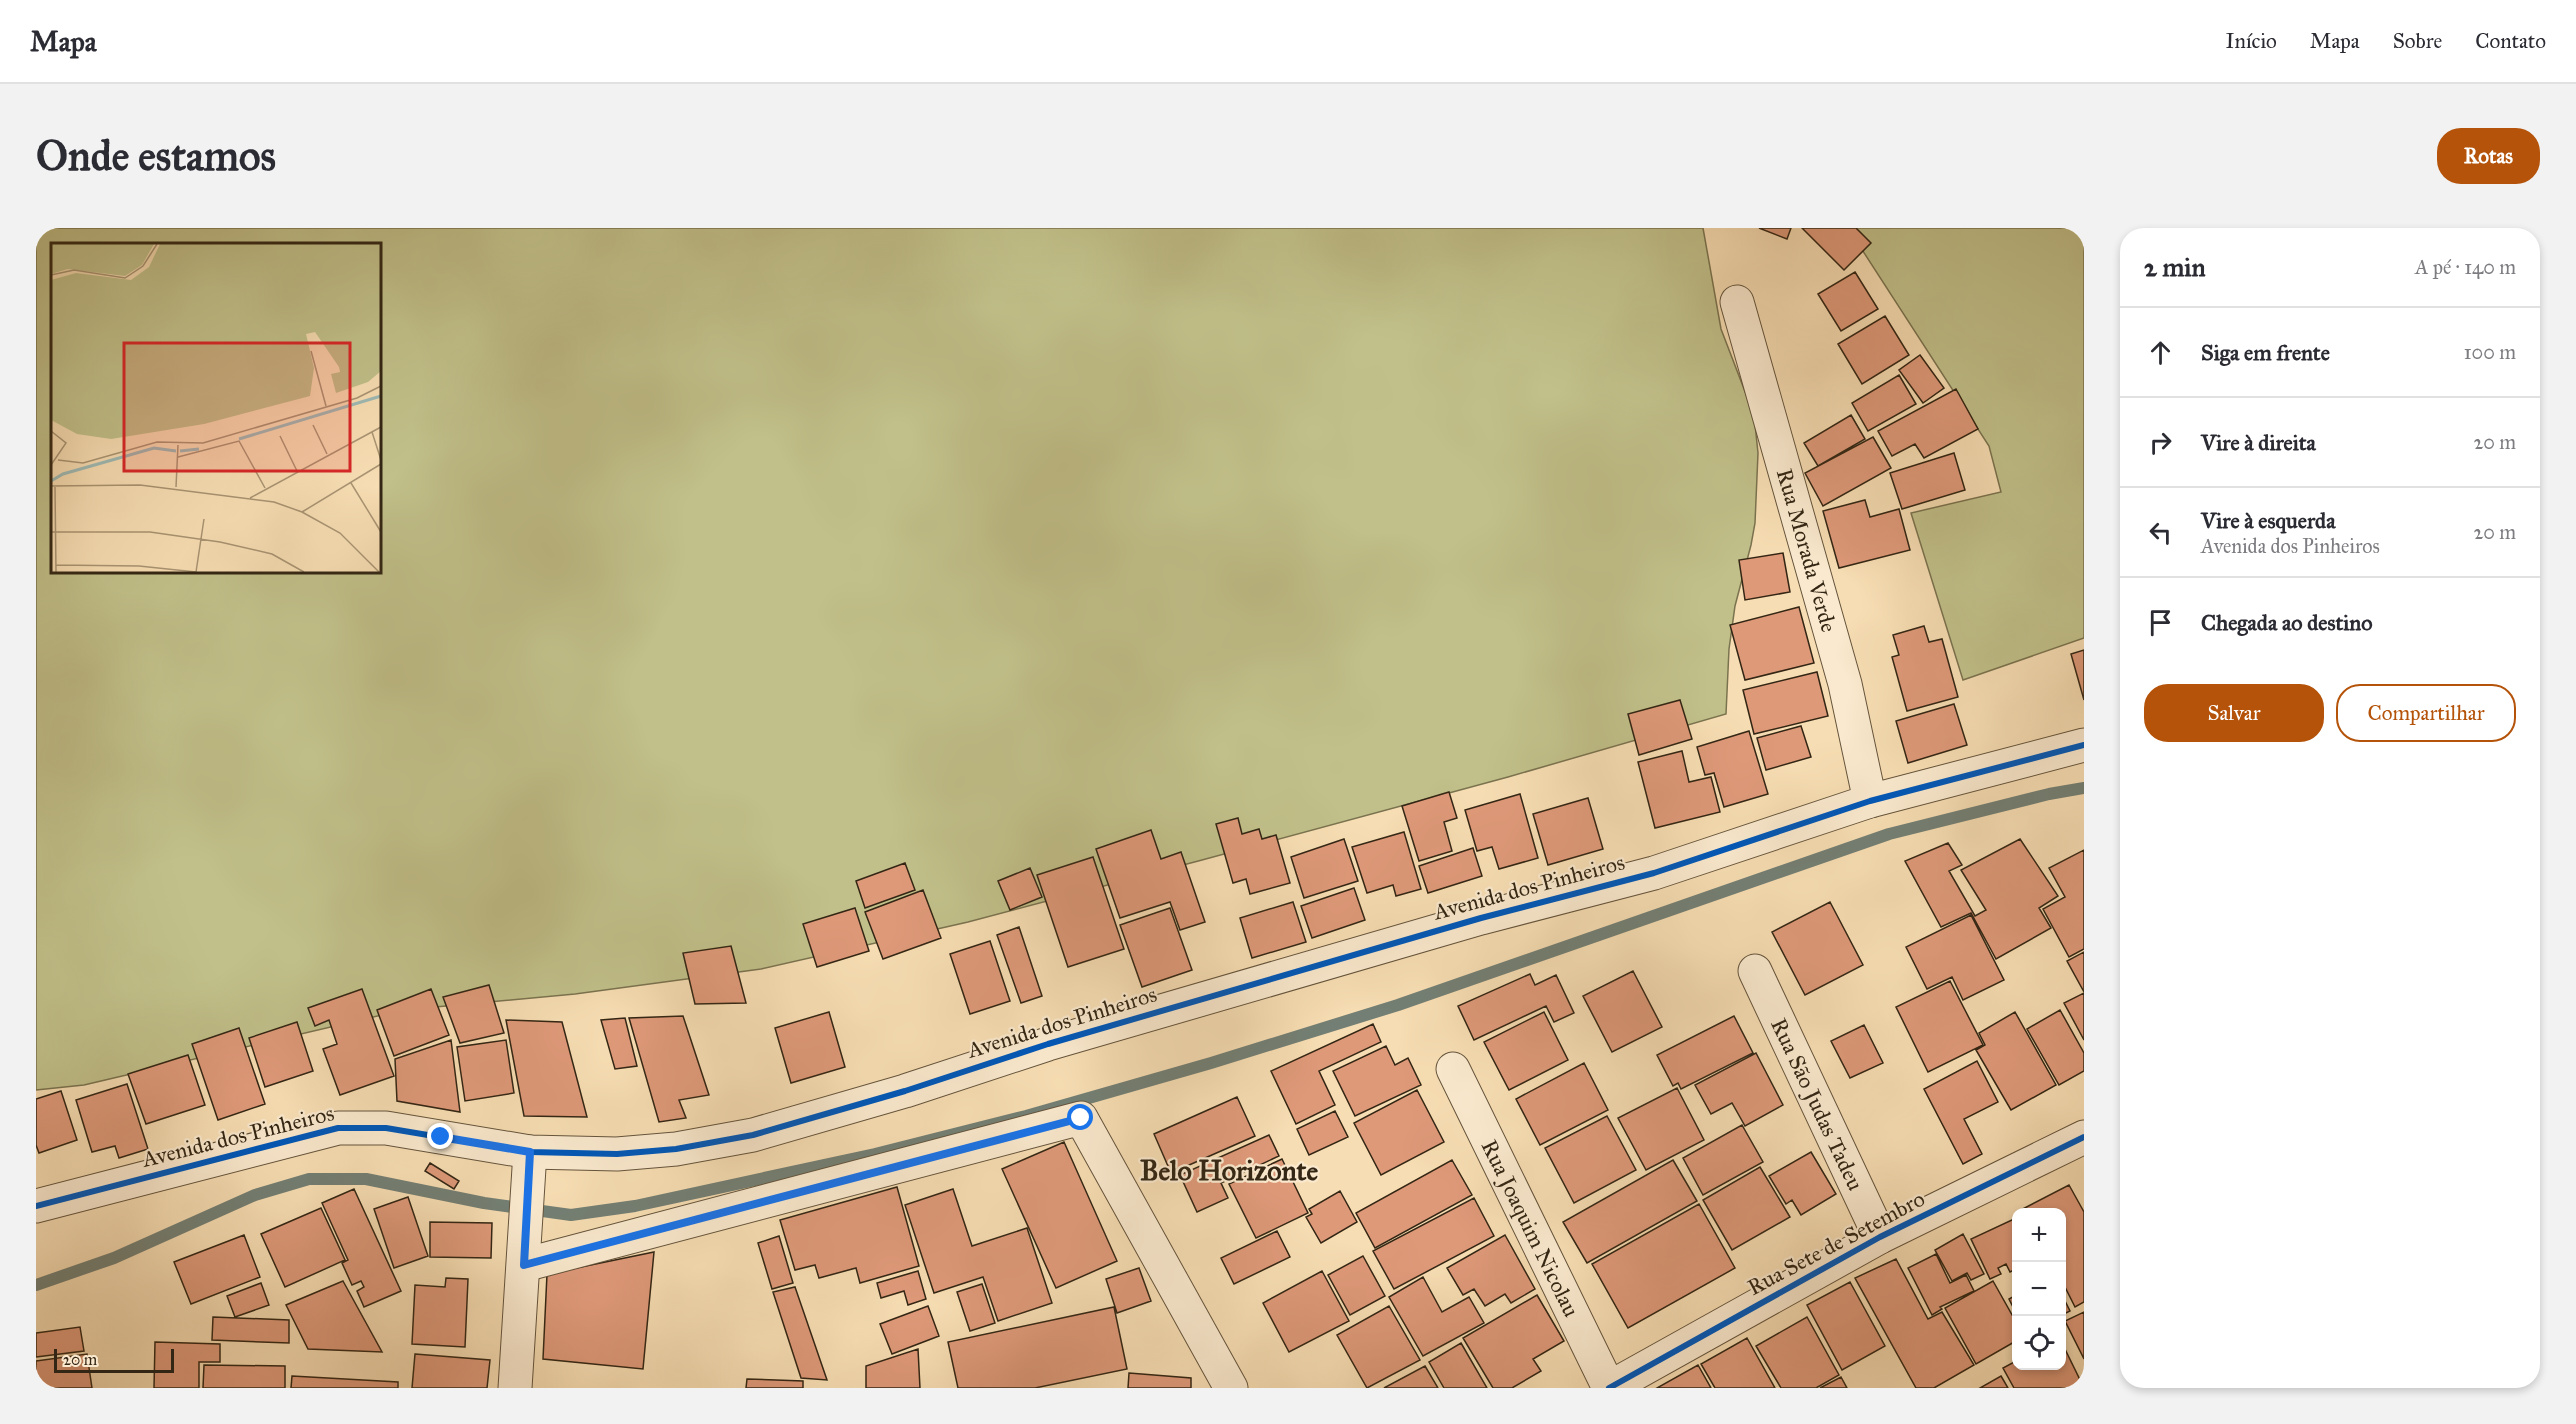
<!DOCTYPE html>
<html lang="pt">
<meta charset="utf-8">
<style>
:root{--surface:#fff;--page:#f2f2f3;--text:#2b2b33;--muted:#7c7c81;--line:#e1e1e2;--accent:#b45309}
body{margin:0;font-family:"IM FELL Great Primer",serif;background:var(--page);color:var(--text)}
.controls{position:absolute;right:18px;bottom:18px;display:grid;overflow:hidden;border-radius:12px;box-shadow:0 3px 9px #0003}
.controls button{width:54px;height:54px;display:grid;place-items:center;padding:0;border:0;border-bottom:2px solid var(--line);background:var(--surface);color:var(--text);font:30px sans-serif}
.scale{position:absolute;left:18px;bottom:15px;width:120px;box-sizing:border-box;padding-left:6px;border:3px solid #332614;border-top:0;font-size:16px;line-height:21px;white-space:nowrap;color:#332614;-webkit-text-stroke:4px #fae9ce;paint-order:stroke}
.stop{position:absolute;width:18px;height:18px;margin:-14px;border:4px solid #1a73e8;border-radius:50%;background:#fff}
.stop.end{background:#1a73e8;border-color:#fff;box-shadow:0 2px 6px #0008}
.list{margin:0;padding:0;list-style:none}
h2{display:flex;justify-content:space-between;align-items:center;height:78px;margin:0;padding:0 24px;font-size:26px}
h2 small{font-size:20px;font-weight:400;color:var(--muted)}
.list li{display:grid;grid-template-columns:39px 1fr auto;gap:18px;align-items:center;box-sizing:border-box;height:90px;padding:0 24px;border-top:2px solid var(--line)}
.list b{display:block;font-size:22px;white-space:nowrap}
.list p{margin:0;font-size:20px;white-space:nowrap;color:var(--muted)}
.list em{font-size:20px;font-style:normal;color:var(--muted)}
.actions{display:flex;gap:12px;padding:18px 24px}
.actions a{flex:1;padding:14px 0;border:2px solid var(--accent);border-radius:24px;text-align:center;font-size:21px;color:var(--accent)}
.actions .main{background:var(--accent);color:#fff}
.icon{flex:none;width:33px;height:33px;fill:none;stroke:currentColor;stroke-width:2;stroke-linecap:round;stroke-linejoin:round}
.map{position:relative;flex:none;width:2048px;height:1160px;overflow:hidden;border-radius:24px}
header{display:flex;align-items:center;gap:36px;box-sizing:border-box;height:84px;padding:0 30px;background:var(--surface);border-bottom:2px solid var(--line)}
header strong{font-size:28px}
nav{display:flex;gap:33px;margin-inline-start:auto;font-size:21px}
.intro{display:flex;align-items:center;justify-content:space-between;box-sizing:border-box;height:144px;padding:0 36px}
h1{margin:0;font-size:42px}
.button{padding:15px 27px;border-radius:24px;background:var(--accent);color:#fff;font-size:21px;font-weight:700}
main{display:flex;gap:36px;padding:0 36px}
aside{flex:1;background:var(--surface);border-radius:24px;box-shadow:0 3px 9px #0003}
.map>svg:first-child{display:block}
.green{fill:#c1c08a;stroke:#7a734f;stroke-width:1.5;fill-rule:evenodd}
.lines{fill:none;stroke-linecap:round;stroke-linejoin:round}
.stream{stroke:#737f74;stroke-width:12}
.building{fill:#de9979;stroke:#332614;stroke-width:1.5}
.street-casing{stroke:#64543c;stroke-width:35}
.street{stroke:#fae9ce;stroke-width:33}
.cycleway-casing{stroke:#fae9ce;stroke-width:10}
.cycleway{stroke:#0057b8;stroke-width:6}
.route{stroke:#1a73e8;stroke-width:8}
.labels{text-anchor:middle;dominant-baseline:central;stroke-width:4.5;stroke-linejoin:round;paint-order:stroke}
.street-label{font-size:22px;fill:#332614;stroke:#fae9ce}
.district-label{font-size:28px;font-weight:bold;fill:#332614;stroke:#fae9ce}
.inset-river{fill:none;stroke:#9ebab4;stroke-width:3}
.inset-road{fill:none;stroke:#a99473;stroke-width:1.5}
.view{fill:#d62828;fill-opacity:0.15;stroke:#d62828;stroke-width:3}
.inset-edge{fill:none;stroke:#332614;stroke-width:3}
</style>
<header>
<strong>Mapa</strong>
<nav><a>Início</a><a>Mapa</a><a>Sobre</a><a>Contato</a></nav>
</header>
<div class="intro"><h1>Onde estamos</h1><a class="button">Rotas</a></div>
<main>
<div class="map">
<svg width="2048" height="1160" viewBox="0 0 2048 1160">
<rect width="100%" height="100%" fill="#f7ddb3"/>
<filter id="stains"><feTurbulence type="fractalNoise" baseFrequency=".00333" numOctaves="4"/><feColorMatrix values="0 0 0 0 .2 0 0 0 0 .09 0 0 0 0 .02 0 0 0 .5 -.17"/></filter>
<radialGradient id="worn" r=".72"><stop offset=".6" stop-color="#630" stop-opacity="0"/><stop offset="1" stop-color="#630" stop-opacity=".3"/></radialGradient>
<!-- green -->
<path class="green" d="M 0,0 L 1667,0 L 1685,101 L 1718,187 L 1722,225 L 1719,295 L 1715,317 L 1699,378 L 1693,421 L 1690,486 L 1472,549 L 1166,632 L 932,694 L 725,741 L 539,766 L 367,782 L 48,857 L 0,862 ZM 16,16 L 344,16 L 344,344 L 16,344 Z
M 1812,0 L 2048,0 L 2048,410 L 1927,452 L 1875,285 L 1965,264 L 1953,218 Z"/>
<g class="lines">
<!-- stream -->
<path class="stream" d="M 0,1057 L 78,1030 L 219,967 L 273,951 L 330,951 L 448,975 L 535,987 L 599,978 L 839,926 L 990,888 L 1175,835 L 1362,777 L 1853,606 L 2013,566 L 2048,560"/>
</g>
<!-- building -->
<path class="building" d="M 1723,0 L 1755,0 L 1751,11 Z
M 1766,0 L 1820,0 L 1835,15 L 1808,42 Z
M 1819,44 L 1842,81 L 1805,103 L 1782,66 Z
M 1849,88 L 1873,127 L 1826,156 L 1802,116 Z
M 1884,127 L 1908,160 L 1887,175 L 1863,142 Z
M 1863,147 L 1880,176 L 1832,203 L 1816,175 Z
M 1920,161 L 1942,201 L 1888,230 L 1879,216 L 1856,228 L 1842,203 Z
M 1815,187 L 1829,211 L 1782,238 L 1768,215 Z
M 1837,209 L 1855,240 L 1787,278 L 1769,245 Z
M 1918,225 L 1929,262 L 1866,281 L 1854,245 Z
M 1829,272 L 1834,289 L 1863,281 L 1874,322 L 1803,340 L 1787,283 Z
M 1747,325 L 1754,364 L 1709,372 L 1703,332 Z
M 1763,379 L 1778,435 L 1709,452 L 1694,397 Z
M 1888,398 L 1893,414 L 1906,411 L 1922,469 L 1871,483 L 1856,429 L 1863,427 L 1857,407 Z
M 2048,422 L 2048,472 L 2035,426 Z
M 1781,444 L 1792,488 L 1718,506 L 1707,462 Z
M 1644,472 L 1656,511 L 1603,527 L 1592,486 Z
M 1918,476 L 1931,517 L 1872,535 L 1860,493 Z
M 1765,498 L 1775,529 L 1730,542 L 1721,510 Z
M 1713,503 L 1732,566 L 1688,579 L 1678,545 L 1669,547 L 1661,519 Z
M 1646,523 L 1653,554 L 1675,549 L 1684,584 L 1619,600 L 1602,534 Z
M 1413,564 L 1421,590 L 1408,594 L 1416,623 L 1383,633 L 1366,578 Z
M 1484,566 L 1502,630 L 1463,641 L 1456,619 L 1441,623 L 1429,582 Z
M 1552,570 L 1567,621 L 1512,637 L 1497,586 Z
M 1202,590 L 1206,606 L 1223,601 L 1226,611 L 1240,607 L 1254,655 L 1214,666 L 1210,651 L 1197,655 L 1180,596 Z
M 1115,602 L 1125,631 L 1145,624 L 1169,694 L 1144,702 L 1134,674 L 1084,690 L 1060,621 Z
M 1368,604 L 1385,661 L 1360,668 L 1357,657 L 1331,665 L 1316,619 Z
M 1308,611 L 1322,653 L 1268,670 L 1255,629 Z
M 1984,611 L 2022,668 L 2003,680 L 2015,700 L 1960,731 L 1935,685 L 1905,699 L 1869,633 L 1912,615 L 1926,637 L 1913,643 L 1939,688 L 1950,682 L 1925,642 Z
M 1437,620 L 1446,648 L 1392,665 L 1383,638 Z
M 2048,622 L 2048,721 L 2033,729 L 2007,681 L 2029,669 L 2013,640 Z
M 1057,629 L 1088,721 L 1032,739 L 1001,647 Z
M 869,635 L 879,662 L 829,680 L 820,653 Z
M 994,640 L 1006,669 L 974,682 L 962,653 Z
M 1318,660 L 1329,692 L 1276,710 L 1265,678 Z
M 887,662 L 905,710 L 847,731 L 829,684 Z
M 1257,674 L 1270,714 L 1216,730 L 1204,690 Z
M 1794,674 L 1827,737 L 1769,767 L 1736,704 Z
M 819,680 L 833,723 L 781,739 L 767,696 Z
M 1134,680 L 1156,742 L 1106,759 L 1084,697 Z
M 1935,687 L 1968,752 L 1927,772 L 1916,749 L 1891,761 L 1870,719 Z
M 983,699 L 1006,768 L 985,775 L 961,707 Z
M 954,713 L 974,773 L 934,786 L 914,726 Z
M 695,718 L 710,775 L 659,776 L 647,725 Z
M 2048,724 L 2048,764 L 2031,733 Z
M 1597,743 L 1626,799 L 1576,824 L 1547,768 Z
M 1494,746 L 1499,757 L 1520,747 L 1538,785 L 1518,794 L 1510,778 L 1438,812 L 1422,778 Z
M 1914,753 L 1947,817 L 1892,844 L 1860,779 Z
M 453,757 L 468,805 L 424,815 L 407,769 Z
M 326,761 L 358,848 L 304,867 L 287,821 L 301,816 L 293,792 L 279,798 L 272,780 Z
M 395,761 L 413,807 L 358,828 L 341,782 Z
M 2048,765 L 2048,812 L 2028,775 Z
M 2024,782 L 2048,825 L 2048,843 L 2023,857 L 1991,801 Z
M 793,784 L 809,839 L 755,855 L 739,800 Z
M 1508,784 L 1532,832 L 1473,862 L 1448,814 Z
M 1979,784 L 2020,857 L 1975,882 L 1940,822 L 1949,817 L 1943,805 Z
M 647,788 L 673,867 L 643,872 L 650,890 L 623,894 L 593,790 Z
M 1698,788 L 1717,825 L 1645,861 L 1642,855 L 1637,858 L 1621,827 Z
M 589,790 L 601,838 L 579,841 L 565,792 Z
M 470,792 L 526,794 L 551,889 L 488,888 Z
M 261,794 L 277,843 L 229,859 L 213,810 Z
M 1337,796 L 1345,814 L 1283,843 L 1299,877 L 1260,896 L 1235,843 Z
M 1828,797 L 1847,835 L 1814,850 L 1795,813 Z
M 203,800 L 229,876 L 182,892 L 156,816 Z
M 415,812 L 424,884 L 361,873 L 359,831 Z
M 470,812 L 478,865 L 429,873 L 421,819 Z
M 1350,818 L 1359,837 L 1372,830 L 1385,857 L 1319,888 L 1297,843 Z
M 1720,825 L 1747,877 L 1709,898 L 1696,875 L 1675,886 L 1659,857 Z
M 152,827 L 169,877 L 110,896 L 92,846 Z
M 1941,833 L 1962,874 L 1928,891 L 1946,926 L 1927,936 L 1888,861 Z
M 1548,835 L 1572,882 L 1504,917 L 1480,871 Z
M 91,856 L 112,921 L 83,930 L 79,918 L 56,924 L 40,872 Z
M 1641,860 L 1668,912 L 1610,942 L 1582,890 Z
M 1381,862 L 1408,914 L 1345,947 L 1318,895 Z
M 25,863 L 41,912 L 3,925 L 0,917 L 0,871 Z
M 1201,869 L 1219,908 L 1135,945 L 1118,906 Z
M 1299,883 L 1312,909 L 1273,927 L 1261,901 Z
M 1571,888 L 1600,942 L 1538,975 L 1509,920 Z
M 1706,897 L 1727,934 L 1667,967 L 1647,930 Z
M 1233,907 L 1243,928 L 1185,955 L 1192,970 L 1161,984 L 1144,947 Z
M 1028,914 L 1081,1033 L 1020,1060 L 966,941 Z
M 1775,924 L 1800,966 L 1765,987 L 1756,972 L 1750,976 L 1733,948 Z
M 1246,931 L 1272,985 L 1220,1010 L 1193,956 Z
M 1416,932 L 1436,967 L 1339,1020 L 1320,985 Z
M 1637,932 L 1661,973 L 1551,1035 L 1527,994 Z
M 394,935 L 423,953 L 418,961 L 389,943 Z
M 1724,939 L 1754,989 L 1696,1022 L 1667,972 Z
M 2033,957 L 2048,984 L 2048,1074 L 2039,1079 L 2026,1053 L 2026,984 L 1981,984 Z
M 861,959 L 883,1038 L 824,1055 L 820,1040 L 783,1050 L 779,1037 L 759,1042 L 744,992 Z
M 318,961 L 365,1063 L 328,1079 L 321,1063 L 328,1059 L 325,1053 L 316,1057 L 306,1035 L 312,1032 L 286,975 Z
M 917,961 L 936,1018 L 991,1000 L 1016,1075 L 962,1093 L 947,1049 L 898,1065 L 869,977 Z
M 1304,963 L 1321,994 L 1285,1015 L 1270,989 L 1276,986 L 1273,981 Z
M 372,969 L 392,1028 L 358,1040 L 338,981 Z
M 1438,970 L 1458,1008 L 1358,1061 L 1337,1023 Z
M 1663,976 L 1699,1040 L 1592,1100 L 1556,1036 Z
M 285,980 L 309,1032 L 249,1059 L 225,1006 Z
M 1978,991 L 1980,996 L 1980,1041 L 1974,1044 L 1970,1036 L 1962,1040 L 1965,1046 L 1954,1051 L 1935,1011 Z
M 394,994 L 456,995 L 455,1030 L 394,1029 Z
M 1241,1003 L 1254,1029 L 1198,1056 L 1185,1030 Z
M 1927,1006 L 1948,1046 L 1935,1052 L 1931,1045 L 1916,1053 L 1899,1022 Z
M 208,1007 L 224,1049 L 155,1076 L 138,1034 Z
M 1469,1007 L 1499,1061 L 1475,1075 L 1469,1066 L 1449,1078 L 1438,1061 L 1427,1067 L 1411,1040 Z
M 743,1008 L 757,1055 L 736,1061 L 722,1015 Z
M 618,1024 L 607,1141 L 507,1131 L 511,1046 Z
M 1900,1026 L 1914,1055 L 1930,1047 L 1938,1063 L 1904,1079 L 1906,1081 L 1896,1087 L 1872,1040 Z
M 1327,1028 L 1349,1068 L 1314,1087 L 1292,1047 Z
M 1860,1031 L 1892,1091 L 1906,1084 L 1938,1137 L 1898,1160 L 1880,1160 L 1819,1050 Z
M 1103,1040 L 1115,1073 L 1081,1085 L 1070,1051 Z
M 882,1043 L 890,1071 L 872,1077 L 868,1063 L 845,1070 L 841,1055 Z
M 1286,1043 L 1313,1093 L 1253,1124 L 1227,1075 Z
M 1387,1049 L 1406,1084 L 1433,1069 L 1448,1095 L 1387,1128 L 1353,1069 Z
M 410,1050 L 432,1051 L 429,1119 L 376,1116 L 379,1057 L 409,1059 Z
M 307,1053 L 346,1124 L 272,1121 L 250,1077 Z
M 1957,1053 L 1980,1094 L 1980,1113 L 1940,1136 L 1909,1080 Z
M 1814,1054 L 1849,1118 L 1806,1142 L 1771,1077 Z
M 225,1055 L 233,1077 L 199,1089 L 191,1068 Z
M 946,1056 L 959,1095 L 934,1103 L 921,1064 Z
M 759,1059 L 791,1152 L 765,1150 L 737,1064 Z
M 1501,1067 L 1528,1113 L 1497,1131 L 1505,1143 L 1476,1160 L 1457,1160 L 1427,1110 Z
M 1980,1067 L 1980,1085 L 1973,1071 Z
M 2026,1067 L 2034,1083 L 2026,1087 Z
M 892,1078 L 903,1108 L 856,1126 L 844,1096 Z
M 1353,1078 L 1384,1132 L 1331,1160 L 1301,1107 Z
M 1078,1079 L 1091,1141 L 999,1160 L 922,1160 L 912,1114 Z
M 2048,1084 L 2048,1131 L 2029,1093 Z
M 177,1089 L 253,1092 L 253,1115 L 176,1112 Z
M 1771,1089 L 1803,1147 L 1780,1160 L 1745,1160 L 1720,1118 Z
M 44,1099 L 48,1123 L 0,1129 L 0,1105 Z
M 1711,1110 L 1739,1160 L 1679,1160 L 1665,1136 Z
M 119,1114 L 184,1116 L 184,1134 L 163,1134 L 163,1160 L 118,1160 Z
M 1425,1115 L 1451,1160 L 1408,1160 L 1393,1134 Z
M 2026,1115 L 2048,1160 L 1978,1160 L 1967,1140 L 1980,1133 L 1980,1138 L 2026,1138 Z
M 882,1121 L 884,1160 L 830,1160 L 830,1138 Z
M 51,1126 L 56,1160 L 0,1160 L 0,1133 Z
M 379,1126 L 454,1132 L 451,1160 L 376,1160 Z
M 168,1137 L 249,1138 L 249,1160 L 167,1160 Z
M 1662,1137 L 1675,1160 L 1621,1160 Z
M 1389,1138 L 1402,1160 L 1348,1160 Z
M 1093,1145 L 1155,1150 L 1155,1160 L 1092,1160 Z
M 256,1148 L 362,1154 L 362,1160 L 255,1160 Z
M 1965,1148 L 1972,1160 L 1944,1160 Z
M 1805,1149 L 1811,1160 L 1784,1160 Z
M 711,1151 L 767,1153 L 767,1160 L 710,1160 Z"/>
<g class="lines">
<defs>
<g id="street">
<path id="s1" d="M 1701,74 L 1809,456 L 1834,573"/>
<path id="s2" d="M 1719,743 L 1844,1009"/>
<path id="s3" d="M 1417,841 L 1573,1160"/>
<path d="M 0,978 L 302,900 L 350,900 L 494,924 L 581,926 L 640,921 L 717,907 L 869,863 L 1012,816 L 1445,690 L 1618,645 L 1834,573 L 2048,517"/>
<path d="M 488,1037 L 1045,890 L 1195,1160"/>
<path d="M 479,1160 L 494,924"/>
<path d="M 1573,1160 L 1844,1009 L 2048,909"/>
</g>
</defs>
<!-- street casing -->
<use href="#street" class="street-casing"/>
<!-- street -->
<use href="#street" class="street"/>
<defs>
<path id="cycleway" d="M 0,978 L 302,900 L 350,900 L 494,924 L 581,926 L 640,921 L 717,907 L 869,863 L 1012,816 L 1445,690 L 1618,645 L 1834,573 L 2048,517
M 1573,1160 L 1844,1009 L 2048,909"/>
</defs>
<!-- cycleway casing -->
<use href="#cycleway" class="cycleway-casing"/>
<!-- cycleway -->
<use href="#cycleway" class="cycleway"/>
</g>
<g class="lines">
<!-- route -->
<path class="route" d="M 405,909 L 494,924 L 488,1037 L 1045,890"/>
</g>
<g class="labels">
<!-- street labels -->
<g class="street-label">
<text stroke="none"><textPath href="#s1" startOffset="258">Rua Morada Verde</textPath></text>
<text transform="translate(1493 659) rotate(-15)">Avenida dos Pinheiros</text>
<text transform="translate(1026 794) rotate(-17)">Avenida dos Pinheiros</text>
<text stroke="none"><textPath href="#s2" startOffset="147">Rua São Judas Tadeu</textPath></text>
<text transform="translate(202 908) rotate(-14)">Avenida dos Pinheiros</text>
<text stroke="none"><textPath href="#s3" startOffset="177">Rua Joaquim Nicolau</textPath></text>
<text transform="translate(1800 1015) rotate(-28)">Rua Sete de Setembro</text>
</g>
<!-- district labels -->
<g class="district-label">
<text x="1193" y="942">Belo Horizonte</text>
</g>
</g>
<!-- overview -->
<g transform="translate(15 15)">
<rect width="330" height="330" fill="#f7ddb3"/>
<path d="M 0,1 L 103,1 L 91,22 L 74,33 L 17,26 L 0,31 ZM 109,1 L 330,1 L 330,128 L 317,139 L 285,150 L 280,131 L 289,129 L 288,124 L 264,89 L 255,91 L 263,125 L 259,153 L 153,181 L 60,196 L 26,191 L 0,177 L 0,37 L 25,30 L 80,37 L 98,24 Z" fill="#c1c08a"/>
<path class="inset-river" d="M 188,196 L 330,153M 129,208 L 148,206M 0,238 L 12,231 L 103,205 L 125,208"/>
<path class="inset-road" d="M 0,32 L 23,27 L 74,35 L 92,23 L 106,1M 260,108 L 275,163M 262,182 L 276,211M 0,188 L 15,200 L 0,222M 321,189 L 330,217M 229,193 L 246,228M 127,214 L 188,198 L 214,245M 7,217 L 32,220 L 106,199 L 152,200 L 306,155 L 330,143M 300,240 L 330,289M 0,243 L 89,242 L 223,259 L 251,269 L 289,290 L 328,329M 4,244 L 5,329M 125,244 L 127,202M 199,255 L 330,184M 251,269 L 330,221M 0,289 L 99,289 L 169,299 L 221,311 L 253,329M 5,322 L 88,323 L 145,329M 145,329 L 153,276"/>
<path class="view" d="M 73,100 L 299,100 L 299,228 L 73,228 Z"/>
<rect width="330" height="330" class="inset-edge"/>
</g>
<rect width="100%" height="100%" filter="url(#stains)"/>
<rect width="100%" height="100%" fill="url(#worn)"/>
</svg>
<div class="controls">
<button>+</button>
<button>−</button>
<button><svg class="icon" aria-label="locate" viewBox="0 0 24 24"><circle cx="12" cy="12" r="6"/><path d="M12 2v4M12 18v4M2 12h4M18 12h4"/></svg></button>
</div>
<div class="scale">20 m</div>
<div class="stop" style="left:1045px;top:890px"></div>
<div class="stop end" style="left:405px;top:909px"></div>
</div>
<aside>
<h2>2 min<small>A pé · 140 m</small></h2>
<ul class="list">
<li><svg class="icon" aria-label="ahead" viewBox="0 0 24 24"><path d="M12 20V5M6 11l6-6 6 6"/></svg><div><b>Siga em frente</b></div><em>100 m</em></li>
<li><svg class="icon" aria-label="right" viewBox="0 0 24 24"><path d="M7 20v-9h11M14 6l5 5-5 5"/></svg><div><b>Vire à direita</b></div><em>20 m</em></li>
<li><svg class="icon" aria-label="left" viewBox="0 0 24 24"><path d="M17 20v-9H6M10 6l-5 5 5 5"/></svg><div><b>Vire à esquerda</b><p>Avenida dos Pinheiros</p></div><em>20 m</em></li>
<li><svg class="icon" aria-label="arrive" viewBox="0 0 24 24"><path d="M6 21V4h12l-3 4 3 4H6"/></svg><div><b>Chegada ao destino</b></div></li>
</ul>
<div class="actions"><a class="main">Salvar</a><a>Compartilhar</a></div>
</aside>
</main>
